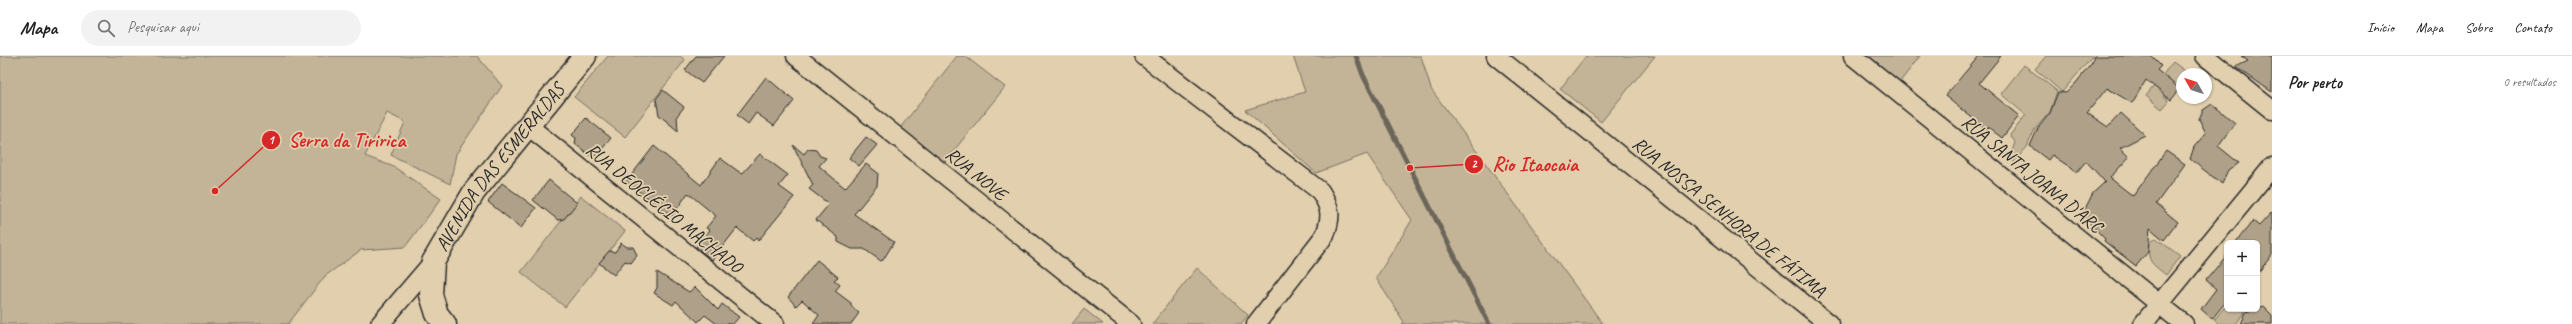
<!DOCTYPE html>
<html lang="pt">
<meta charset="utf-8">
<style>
:root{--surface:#fff;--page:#f2f2f2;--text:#222;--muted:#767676;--line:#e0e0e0}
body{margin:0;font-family:Caveat,sans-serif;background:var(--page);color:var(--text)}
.controls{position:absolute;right:12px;bottom:12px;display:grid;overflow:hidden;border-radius:6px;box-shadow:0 1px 3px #0004}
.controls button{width:36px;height:36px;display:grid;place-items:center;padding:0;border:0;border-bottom:1px solid var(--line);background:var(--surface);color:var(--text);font:20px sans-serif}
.compass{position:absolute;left:2176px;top:12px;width:36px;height:36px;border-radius:50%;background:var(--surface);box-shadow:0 1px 3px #0004;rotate:309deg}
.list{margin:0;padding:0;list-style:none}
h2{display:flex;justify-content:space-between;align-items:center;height:52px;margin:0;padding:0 16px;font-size:17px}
h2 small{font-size:13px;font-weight:400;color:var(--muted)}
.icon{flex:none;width:22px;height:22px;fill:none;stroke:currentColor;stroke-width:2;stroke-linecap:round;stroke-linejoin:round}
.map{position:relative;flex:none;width:2272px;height:268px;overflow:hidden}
header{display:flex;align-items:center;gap:24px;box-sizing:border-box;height:56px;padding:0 20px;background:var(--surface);border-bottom:1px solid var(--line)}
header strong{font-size:19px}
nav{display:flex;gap:22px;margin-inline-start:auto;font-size:14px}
.search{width:280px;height:36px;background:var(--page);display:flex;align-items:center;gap:10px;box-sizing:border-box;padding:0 14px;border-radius:22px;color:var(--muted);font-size:15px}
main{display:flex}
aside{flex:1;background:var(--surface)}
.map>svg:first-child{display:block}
.green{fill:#c3b498;stroke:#777062}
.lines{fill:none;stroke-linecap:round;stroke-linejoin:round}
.stream{stroke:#6c665a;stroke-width:5}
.building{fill:#afa189;stroke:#2b2b2b}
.street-casing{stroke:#2b2b2b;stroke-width:21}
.secondary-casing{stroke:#2b2b2b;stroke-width:25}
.street{stroke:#e1cfad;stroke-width:18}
.secondary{stroke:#e1cfad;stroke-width:22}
.labels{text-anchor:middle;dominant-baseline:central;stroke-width:3.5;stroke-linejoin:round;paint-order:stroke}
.street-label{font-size:19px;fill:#2b2b2b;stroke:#e1cfad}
.leader{fill:none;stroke:#d62828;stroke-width:1.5}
.callout-dot{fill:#d62828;stroke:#e1cfad;stroke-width:1.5}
.mark-label{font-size:12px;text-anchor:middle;font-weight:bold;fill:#fff}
.callout-label{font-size:20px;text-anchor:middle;font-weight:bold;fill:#d62828;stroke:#e1cfad;stroke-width:3.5;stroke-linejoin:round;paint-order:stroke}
</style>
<header>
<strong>Mapa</strong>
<div class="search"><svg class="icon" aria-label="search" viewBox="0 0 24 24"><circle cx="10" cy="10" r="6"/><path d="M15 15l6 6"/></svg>Pesquisar aqui</div>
<nav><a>Início</a><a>Mapa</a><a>Sobre</a><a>Contato</a></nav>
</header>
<main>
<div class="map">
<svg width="2272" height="268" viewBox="0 0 2272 268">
<rect width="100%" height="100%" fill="#e1cfad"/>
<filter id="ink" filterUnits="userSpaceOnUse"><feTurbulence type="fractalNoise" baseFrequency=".025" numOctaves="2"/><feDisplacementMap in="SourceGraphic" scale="8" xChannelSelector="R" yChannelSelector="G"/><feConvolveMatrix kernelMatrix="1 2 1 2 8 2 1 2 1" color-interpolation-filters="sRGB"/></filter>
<g filter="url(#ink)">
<!-- green -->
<path class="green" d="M 0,0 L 477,0 L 502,30 L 456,98 L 450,128 L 391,99 L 405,66 L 387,57 L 365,100 L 394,111 L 441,143 L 405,191 L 361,194 L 325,220 L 288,268 L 0,268 Z
M 608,0 L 680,0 L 685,4 L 625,81 L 574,41 Z
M 957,0 L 965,0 L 1005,31 L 944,107 L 900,72 Z
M 1293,0 L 1421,0 L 1431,33 L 1603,268 L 1402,268 L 1404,266 L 1376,222 L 1412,164 L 1367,98 L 1316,117 L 1245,54 L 1305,36 Z
M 1586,0 L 1655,0 L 1601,66 L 1560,33 Z
M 1866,0 L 1920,0 L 1899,27 Z
M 2046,0 L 2093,0 L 2062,36 L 2035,13 Z
M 2173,6 L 2189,18 L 2182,18 L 2182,32 L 2174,26 L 2164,40 L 2169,45 L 2162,53 L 2146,40 Z
M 2024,9 L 2057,35 L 2050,56 L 2035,73 L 2027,91 L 2014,106 L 2010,102 L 2015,86 L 2010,79 L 2026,59 L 2001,38 Z
M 581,140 L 625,175 L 565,251 L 521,216 Z
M 2156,182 L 2180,200 L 2166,219 C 2151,207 2147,206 2149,186 Z
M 1197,212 L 1248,259 L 1241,268 L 1152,268 Z
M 2227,248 L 2227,253 L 2241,253 L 2245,256 L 2236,268 L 2219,268 L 2214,264 Z
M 1084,253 L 1103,268 L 1072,268 Z"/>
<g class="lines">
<!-- stream -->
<path class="stream" d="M 1356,0 L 1363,19 L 1489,268"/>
</g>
<!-- building -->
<path class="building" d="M 696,0 L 724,0 L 702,27 L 685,14 Z
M 1979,0 L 2001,0 L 1979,27 L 2019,60 L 2002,82 L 1988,71 L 1986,73 L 1945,40 Z
M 2094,0 L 2151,0 L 2161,10 L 2157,14 L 2180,33 L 2171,44 L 2146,24 L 2132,47 L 2107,32 L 2087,57 L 2108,71 L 2121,57 L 2145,79 L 2120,92 L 2129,101 L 2110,122 L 2133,140 L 2166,95 L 2185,108 L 2156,148 L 2178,166 L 2164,184 L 2150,172 L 2148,196 L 2136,210 L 2104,185 L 2105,183 L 2082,159 L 2093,137 L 2105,126 L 2086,105 L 2077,116 L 2052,99 L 2048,104 L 2030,90 L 2038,72 L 2050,57 L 2058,36 L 2066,37 L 2075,28 L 2092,7 Z
M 2241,0 L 2272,0 L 2272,36 L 2236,11 L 2248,5 Z
M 766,21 L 794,45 L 774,70 L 756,57 L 748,68 L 737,59 Z
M 663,34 L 684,51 L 677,60 L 678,75 L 659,59 L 656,43 Z
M 2212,48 L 2235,67 L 2218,90 L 2239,107 L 2228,115 L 2222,128 L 2190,103 L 2194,91 L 2206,77 L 2199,63 L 2203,54 Z
M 586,62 L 611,82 L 597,99 L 592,101 L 575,88 L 576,82 L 572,79 Z
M 866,81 L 877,89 L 859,110 L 849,102 Z
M 793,89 L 804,98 L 808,93 L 816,94 L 820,100 L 826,102 L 819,110 L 845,132 L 866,108 L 878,117 L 877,130 L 854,158 L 894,186 L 883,204 L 881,205 L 864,193 L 852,193 L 838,186 L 838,181 L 816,164 L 829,148 L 809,133 L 813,129 Z
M 654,90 L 701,129 L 720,102 L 742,118 L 760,98 L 788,119 L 779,130 L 794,141 L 758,185 L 756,182 L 753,185 L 737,172 L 712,204 L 696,191 L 710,174 L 706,172 L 716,160 L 688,137 L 672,160 L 626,126 Z
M 549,124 L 577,147 L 564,163 L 558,164 L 533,144 Z
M 502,127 L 536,152 L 521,172 L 488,146 Z
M 2272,156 L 2272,199 L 2257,218 L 2257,187 L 2235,187 L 2253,165 L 2259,170 Z
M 621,187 L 627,191 L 633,191 L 637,199 L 631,207 L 625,205 L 614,219 L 599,207 L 609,195 L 615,196 Z
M 2227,199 L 2227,244 L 2212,263 L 2201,253 L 2216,233 L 2206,224 Z
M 817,204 L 838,221 L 834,224 L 840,229 L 835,235 L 851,247 L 851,250 L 859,257 L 851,268 L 813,268 L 819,259 L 802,244 L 796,250 L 788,241 Z
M 657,216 L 689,236 L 695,231 L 718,254 L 722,248 L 739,261 L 733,268 L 717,268 L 705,259 L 698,266 L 676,245 L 673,249 L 654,237 L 657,232 Z
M 2263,250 L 2272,259 L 2272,268 L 2241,268 L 2246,256 Z"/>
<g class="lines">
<defs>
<path id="street" d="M 796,0 L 1131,268
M 1144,0 L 1320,135 C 1331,152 1332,160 1325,179 L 1256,268
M 1496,0 L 1829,268
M 1853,0 L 2184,268
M 2205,0 L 2272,54
M 527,69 L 775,268
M 380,268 L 433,206
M 2143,268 L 2272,111"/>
<g id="secondary">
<path id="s1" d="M 445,268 L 437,258 L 431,239 L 433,206 L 474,136 L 585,0"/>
</g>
</defs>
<!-- street casing -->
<use href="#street" class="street-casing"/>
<!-- secondary casing -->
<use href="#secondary" class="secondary-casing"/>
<!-- street -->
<use href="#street" class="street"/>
<!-- secondary -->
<use href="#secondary" class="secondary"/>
</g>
</g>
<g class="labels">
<!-- street labels -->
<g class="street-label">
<text stroke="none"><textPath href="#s1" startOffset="182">AVENIDA DAS ESMERALDAS</textPath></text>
<text transform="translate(976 118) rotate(39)">RUA NOVE</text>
<text transform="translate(2032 118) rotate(39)">RUA SANTA JOANA D'ARC</text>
<text transform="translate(664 152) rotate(39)">RUA DEOCLÉCIO MACHADO</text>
<text transform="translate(1729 161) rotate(39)">RUA NOSSA SENHORA DE FÁTIMA</text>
</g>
</g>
<!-- callouts -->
<path class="leader" d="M215 135L271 84M1410 112L1474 108"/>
<g class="callout-dot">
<circle cx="215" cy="135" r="4"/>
<circle cx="1410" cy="112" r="4"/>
<circle cx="271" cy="84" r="10"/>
<circle cx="1474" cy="108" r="10"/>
</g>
<g class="mark-label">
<text x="271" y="88">1</text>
<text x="1474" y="112">2</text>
</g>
<g class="callout-label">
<text x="347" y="91">Serra da Tiririca</text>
<text x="1535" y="115">Rio Itaocaia</text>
</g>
</svg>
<div class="controls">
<button>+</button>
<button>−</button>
</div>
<svg class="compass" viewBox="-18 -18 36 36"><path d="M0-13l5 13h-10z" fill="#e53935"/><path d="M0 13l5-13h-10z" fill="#767676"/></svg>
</div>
<aside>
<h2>Por perto<small>0 resultados</small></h2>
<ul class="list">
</ul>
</aside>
</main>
